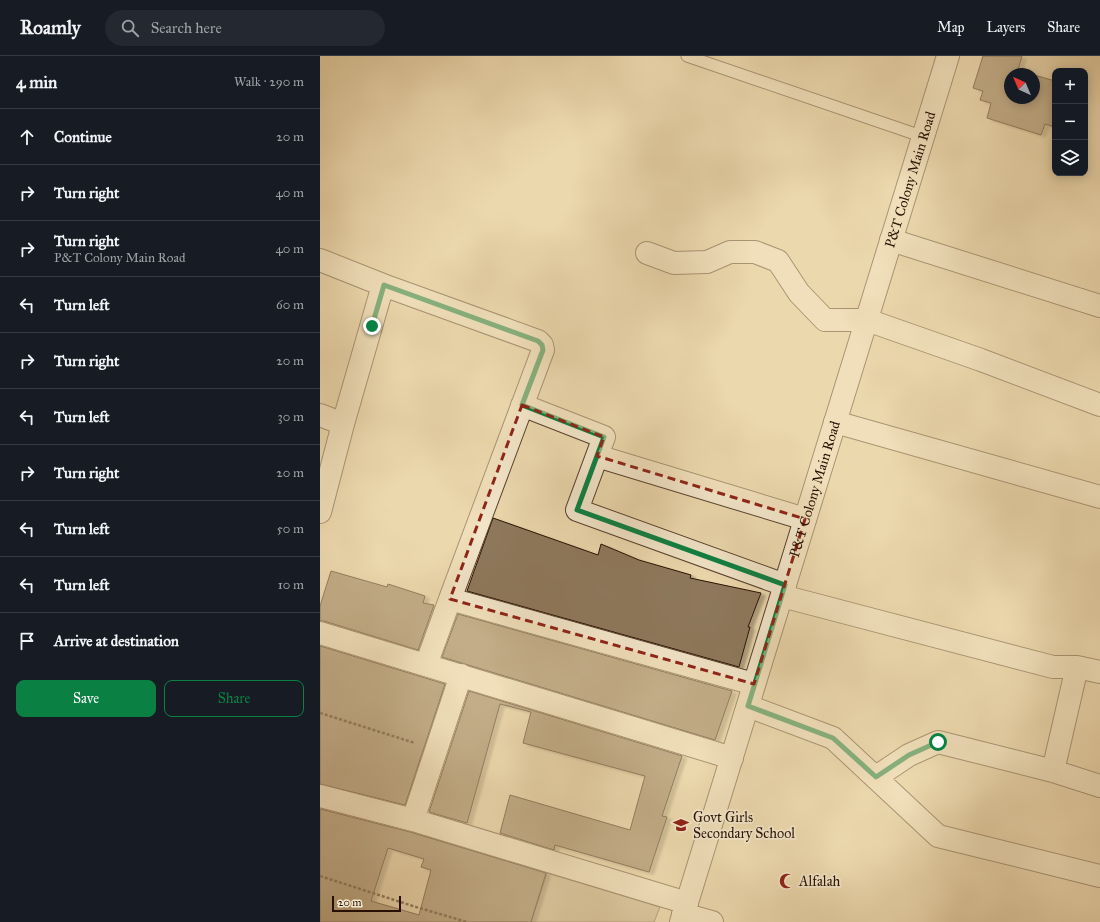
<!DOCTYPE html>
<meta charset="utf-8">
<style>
:root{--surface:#171b24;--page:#242831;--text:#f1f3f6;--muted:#9ea1a6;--line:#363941;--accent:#0b8043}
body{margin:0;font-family:"IM FELL Great Primer",serif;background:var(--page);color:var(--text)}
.controls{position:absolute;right:12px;top:12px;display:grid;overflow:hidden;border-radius:8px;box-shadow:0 2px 10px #0003}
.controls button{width:36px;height:36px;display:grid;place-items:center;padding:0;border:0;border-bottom:1px solid var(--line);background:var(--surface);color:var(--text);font:20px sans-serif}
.compass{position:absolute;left:684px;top:12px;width:36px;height:36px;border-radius:50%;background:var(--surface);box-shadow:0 2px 10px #0003;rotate:316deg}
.scale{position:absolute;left:12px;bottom:10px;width:69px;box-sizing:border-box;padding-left:4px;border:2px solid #281003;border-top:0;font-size:11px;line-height:14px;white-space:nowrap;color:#281003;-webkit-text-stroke:3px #f3e6ca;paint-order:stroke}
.stop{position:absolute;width:12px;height:12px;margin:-9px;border:3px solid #0b8043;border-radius:50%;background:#fff}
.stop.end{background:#0b8043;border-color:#fff;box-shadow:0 1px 4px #0008}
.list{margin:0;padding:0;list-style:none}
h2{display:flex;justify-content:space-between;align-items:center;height:52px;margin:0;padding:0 16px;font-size:17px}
h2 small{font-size:13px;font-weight:400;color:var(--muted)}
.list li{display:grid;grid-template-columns:26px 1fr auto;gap:12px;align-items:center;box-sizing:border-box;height:56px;padding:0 16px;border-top:1px solid var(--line)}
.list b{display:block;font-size:15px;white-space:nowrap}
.list p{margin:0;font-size:13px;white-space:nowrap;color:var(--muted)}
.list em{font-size:13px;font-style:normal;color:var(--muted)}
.actions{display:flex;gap:8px;padding:12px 16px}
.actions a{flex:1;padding:9px 0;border:1px solid var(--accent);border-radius:8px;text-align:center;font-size:14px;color:var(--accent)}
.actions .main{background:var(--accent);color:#fff}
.icon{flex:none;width:22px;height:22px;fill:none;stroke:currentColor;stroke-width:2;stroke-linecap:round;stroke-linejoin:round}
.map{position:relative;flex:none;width:780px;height:866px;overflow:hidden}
header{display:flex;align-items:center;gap:24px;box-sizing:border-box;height:56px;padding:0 20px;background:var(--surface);border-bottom:1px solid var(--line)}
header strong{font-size:19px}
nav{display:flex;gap:22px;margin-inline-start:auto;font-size:14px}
.search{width:280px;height:36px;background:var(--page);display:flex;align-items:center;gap:10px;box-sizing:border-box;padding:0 14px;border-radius:22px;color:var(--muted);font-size:15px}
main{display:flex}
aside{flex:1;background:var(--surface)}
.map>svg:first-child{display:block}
.green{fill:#cbb690;stroke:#7a634a}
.building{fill:#8e785b;stroke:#281003;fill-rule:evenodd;filter:url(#shadow)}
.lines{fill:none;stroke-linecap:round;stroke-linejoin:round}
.service-casing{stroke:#59422e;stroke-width:13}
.minor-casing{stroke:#59422e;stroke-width:24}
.tertiary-casing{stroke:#59422e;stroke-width:24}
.path{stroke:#281003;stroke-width:2.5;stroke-dasharray:3 2;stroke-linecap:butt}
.service{stroke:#f3e6ca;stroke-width:11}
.minor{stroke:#f3e6ca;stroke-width:22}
.tertiary{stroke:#f3e6ca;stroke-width:22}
.route{stroke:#0b8043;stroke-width:5}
.marked{fill:none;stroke:#8f2418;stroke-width:3;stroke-dasharray:8 5;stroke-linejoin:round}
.labels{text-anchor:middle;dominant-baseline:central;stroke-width:3.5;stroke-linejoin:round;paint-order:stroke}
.street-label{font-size:14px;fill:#281003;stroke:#f3e6ca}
.poi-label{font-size:14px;fill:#281003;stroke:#f3e6ca;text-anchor:start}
</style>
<header>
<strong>Roamly</strong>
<div class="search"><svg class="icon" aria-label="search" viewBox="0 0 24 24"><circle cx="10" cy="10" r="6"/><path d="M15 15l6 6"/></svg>Search here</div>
<nav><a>Map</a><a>Layers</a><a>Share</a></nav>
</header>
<main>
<aside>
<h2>4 min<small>Walk · 290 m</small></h2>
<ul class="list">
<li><svg class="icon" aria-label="ahead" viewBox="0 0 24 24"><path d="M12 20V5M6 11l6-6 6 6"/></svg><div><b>Continue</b></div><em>20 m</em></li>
<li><svg class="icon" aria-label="right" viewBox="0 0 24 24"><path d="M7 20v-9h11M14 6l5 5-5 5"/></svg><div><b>Turn right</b></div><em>40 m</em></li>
<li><svg class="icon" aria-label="right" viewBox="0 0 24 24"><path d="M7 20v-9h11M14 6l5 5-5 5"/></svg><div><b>Turn right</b><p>P&amp;T Colony Main Road</p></div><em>40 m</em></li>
<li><svg class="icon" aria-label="left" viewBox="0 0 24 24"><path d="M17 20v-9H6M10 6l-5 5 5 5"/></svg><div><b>Turn left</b></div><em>60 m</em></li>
<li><svg class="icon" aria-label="right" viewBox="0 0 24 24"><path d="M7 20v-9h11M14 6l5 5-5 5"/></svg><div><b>Turn right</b></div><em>20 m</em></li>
<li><svg class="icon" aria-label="left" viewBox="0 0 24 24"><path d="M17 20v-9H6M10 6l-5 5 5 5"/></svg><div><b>Turn left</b></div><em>30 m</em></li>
<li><svg class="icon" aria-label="right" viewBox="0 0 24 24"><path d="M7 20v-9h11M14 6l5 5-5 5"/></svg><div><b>Turn right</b></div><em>20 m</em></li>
<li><svg class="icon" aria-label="left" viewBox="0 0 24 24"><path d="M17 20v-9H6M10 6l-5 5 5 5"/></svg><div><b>Turn left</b></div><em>50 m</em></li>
<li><svg class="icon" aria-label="left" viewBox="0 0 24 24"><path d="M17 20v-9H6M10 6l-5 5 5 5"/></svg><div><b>Turn left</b></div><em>10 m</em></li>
<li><svg class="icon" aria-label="arrive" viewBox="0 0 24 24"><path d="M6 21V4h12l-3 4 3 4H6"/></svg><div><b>Arrive at destination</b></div></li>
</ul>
<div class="actions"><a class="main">Save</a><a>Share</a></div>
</aside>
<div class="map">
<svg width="780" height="866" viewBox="0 0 780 866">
<defs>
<filter id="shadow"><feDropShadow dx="4.5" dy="2.5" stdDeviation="1" flood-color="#0004"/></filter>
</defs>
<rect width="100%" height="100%" fill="#ecd8ad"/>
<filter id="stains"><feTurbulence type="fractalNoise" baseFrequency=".005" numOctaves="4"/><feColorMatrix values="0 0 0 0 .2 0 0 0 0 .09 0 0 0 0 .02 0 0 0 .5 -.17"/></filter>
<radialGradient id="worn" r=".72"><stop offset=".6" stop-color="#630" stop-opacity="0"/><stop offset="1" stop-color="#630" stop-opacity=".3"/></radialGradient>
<!-- green -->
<path class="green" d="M 227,817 L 340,851 L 334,866 L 211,866 Z"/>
<!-- building -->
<path class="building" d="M 663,0 L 702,0 L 698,14 L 712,18 L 690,18 L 690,42 L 714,42 L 714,19 L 735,25 L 735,71 L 725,68 L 721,79 L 667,62 L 671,47 L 660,44 L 663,35 L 653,32 Z
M 173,462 L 278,499 L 281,488 L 319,504 L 371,519 L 370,522 L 441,537 L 428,571 L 430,571 L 419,611 L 147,535 Z
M 11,515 L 67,531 L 68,528 L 105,540 L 103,547 L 114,549 L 98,594 L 4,565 L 0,565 L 0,550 Z
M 138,558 L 412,635 L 395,684 L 122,601 Z
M 0,590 L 125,628 L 85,749 L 0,728 Z
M 149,635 L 362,700 L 342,760 L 347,761 L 329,816 L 235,789 L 234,794 L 180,777 L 190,739 L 310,774 L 325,720 L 203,687 L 211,656 L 180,648 L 147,767 L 109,756 Z
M 0,753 L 90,776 L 226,817 L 211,866 L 0,866 ZM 68,792 L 104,803 L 101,811 L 111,814 L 99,859 L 51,845 Z"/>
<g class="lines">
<defs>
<path id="service" d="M 367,0 L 604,81"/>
<path id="minor" d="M 571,184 L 780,250
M 327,197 L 354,207 L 387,206 L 410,196 L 435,196 L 458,205 L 479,237 L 505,264 L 547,264 L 661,304 L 780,349
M 0,204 L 63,229 L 218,285 L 222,289 L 223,294 L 130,543
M 202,349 L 284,381 L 277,400 L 485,463
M 0,359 L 23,368
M 515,366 L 780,441
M 277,400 L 257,454 L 465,529
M 0,456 L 23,368 L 63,229
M 462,540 L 733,611 L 757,611 L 780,616
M 0,577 L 412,702
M 106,609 L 130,543 L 434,628
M 428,650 L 513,682 L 618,780 L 780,820
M 733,715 L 757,611
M 556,721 L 589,699 L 618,686 L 733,715 L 780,730
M 0,740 L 93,764 L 367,847
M 93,764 L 141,619
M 363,858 L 392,866"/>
<g id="tertiary">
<path id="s1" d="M 361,866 L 628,0"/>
</g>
</defs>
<!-- service casing -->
<use href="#service" class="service-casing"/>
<!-- minor casing -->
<use href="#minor" class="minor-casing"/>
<!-- tertiary casing -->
<use href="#tertiary" class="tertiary-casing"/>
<!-- path -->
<path class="path" d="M 0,657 L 95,687
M 0,820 L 96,851 L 147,866"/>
<!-- service -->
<use href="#service" class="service"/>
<!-- minor -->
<use href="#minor" class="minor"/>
<!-- tertiary -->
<use href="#tertiary" class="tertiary"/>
</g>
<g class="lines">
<!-- route -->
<path class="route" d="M 52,270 L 64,229 L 218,285 L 222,289 L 223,294 L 202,349 L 284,381 L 257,454 L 465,529 L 428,650 L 513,682 L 556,721 L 589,699 L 618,686"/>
</g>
<!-- marked area -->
<path d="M0 0H780V866H0ZM 202,349 L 284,381 L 277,400 L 485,463 L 434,628 L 130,543 Z" fill="#ecd8ad" fill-opacity=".55" fill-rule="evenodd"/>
<path class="marked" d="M 202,349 L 284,381 L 277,400 L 485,463 L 434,628 L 130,543 Z"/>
<!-- icons -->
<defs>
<symbol id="school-bare" viewBox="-9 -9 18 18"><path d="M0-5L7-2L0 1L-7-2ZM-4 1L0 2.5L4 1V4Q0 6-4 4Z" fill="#8f2418" stroke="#f3e6ca" stroke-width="2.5" paint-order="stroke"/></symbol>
<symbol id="mosque-bare" viewBox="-9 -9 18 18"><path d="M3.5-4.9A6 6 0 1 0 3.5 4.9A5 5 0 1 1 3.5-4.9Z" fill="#8f2418" stroke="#f3e6ca" stroke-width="2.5" paint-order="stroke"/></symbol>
</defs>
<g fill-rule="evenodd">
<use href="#school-bare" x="350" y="758" width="22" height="22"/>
<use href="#mosque-bare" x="456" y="814" width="22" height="22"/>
</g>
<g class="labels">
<!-- street labels -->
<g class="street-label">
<text stroke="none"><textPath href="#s1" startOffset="777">P&amp;T Colony Main Road</textPath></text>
<text stroke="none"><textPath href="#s1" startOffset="453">P&amp;T Colony Main Road</textPath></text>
</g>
<!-- poi labels -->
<g class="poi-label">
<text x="373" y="761">Govt Girls<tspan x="373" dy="16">Secondary School</tspan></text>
<text x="479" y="825">Alfalah</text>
</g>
</g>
<rect width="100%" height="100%" filter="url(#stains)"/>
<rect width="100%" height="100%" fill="url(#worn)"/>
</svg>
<div class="controls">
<button>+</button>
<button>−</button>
<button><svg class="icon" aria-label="layers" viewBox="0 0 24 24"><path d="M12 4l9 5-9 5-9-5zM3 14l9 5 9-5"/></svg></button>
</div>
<svg class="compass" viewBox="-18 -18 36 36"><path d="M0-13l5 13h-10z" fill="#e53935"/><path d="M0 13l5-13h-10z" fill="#9ea1a6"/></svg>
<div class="scale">20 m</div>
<div class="stop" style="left:618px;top:686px"></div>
<div class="stop end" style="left:52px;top:270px"></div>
</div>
</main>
